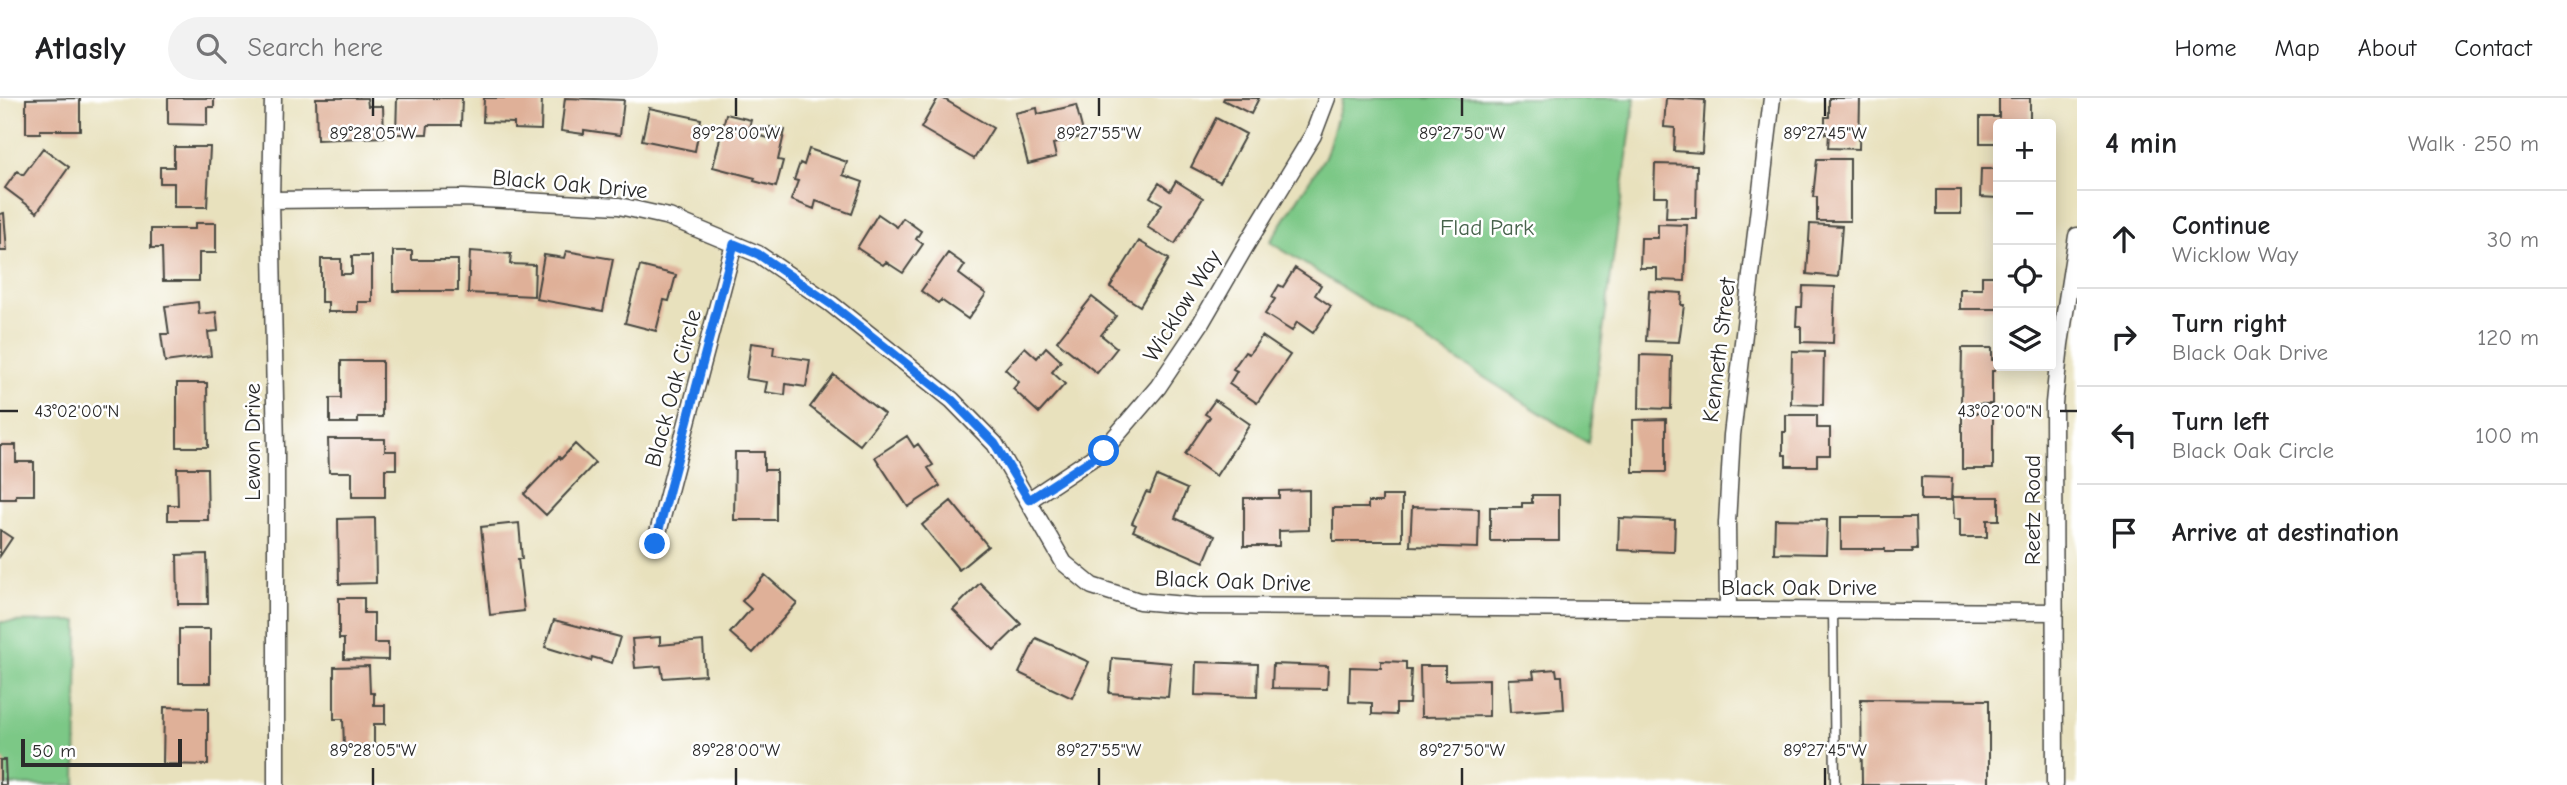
<!DOCTYPE html>
<meta charset="utf-8">
<style>
:root{--surface:#fff;--page:#f2f2f2;--text:#202124;--muted:#757577;--line:#e0e0e0}
body{margin:0;font-family:"Comic Neue",sans-serif;background:var(--page);color:var(--text)}
.controls{position:absolute;right:21px;top:21px;display:grid;overflow:hidden;border-radius:7px;box-shadow:0 4px 18px #0003}
.controls button{width:63px;height:63px;display:grid;place-items:center;padding:0;border:0;border-bottom:2px solid var(--line);background:var(--surface);color:var(--text);font:35px sans-serif}
.scale{position:absolute;left:21px;bottom:18px;width:161px;box-sizing:border-box;padding-left:7px;border:4px solid #2b2b2b;border-top:0;font-size:19px;line-height:24px;white-space:nowrap;color:#2b2b2b;-webkit-text-stroke:5px #fff;paint-order:stroke}
.stop{position:absolute;width:21px;height:21px;margin:-16px;border:5px solid #1a73e8;border-radius:50%;background:#fff}
.stop.end{background:#1a73e8;border-color:#fff;box-shadow:0 2px 7px #0008}
.list{margin:0;padding:0;list-style:none}
h2{display:flex;justify-content:space-between;align-items:center;height:91px;margin:0;padding:0 28px;font-size:30px}
h2 small{font-size:23px;font-weight:400;color:var(--muted)}
.list li{display:grid;grid-template-columns:46px 1fr auto;gap:21px;align-items:center;box-sizing:border-box;height:98px;padding:0 28px;border-top:2px solid var(--line)}
.list b{display:block;font-size:26px;white-space:nowrap}
.list p{margin:0;font-size:23px;white-space:nowrap;color:var(--muted)}
.list em{font-size:23px;font-style:normal;color:var(--muted)}
.icon{flex:none;width:38px;height:38px;fill:none;stroke:currentColor;stroke-width:2;stroke-linecap:round;stroke-linejoin:round}
.map{position:relative;flex:none;width:2077px;height:687px;overflow:hidden}
header{display:flex;align-items:center;gap:42px;box-sizing:border-box;height:98px;padding:0 35px;background:var(--surface);border-bottom:2px solid var(--line)}
header strong{font-size:33px}
nav{display:flex;gap:38px;margin-inline-start:auto;font-size:24px}
.search{width:490px;height:63px;background:var(--page);display:flex;align-items:center;gap:18px;box-sizing:border-box;padding:0 24px;border-radius:38px;color:var(--muted);font-size:26px}
main{display:flex}
aside{flex:1;background:var(--surface)}
.map>svg:first-child{display:block}
.green{fill:#7cc886;stroke:#547a58;stroke-width:2}
.building{fill:#dfb098}
.lines{fill:none;stroke-linecap:round;stroke-linejoin:round}
.lane-casing{stroke:#474641;stroke-width:11}
.street-casing{stroke:#474641;stroke-width:19}
.lane{stroke:#fff;stroke-width:8}
.street{stroke:#fff;stroke-width:16}
.route{stroke:#1a73e8;stroke-width:9}
.ticks{fill:none;stroke:#2b2b2b;stroke-width:2.5}
.labels{text-anchor:middle;dominant-baseline:central;stroke-width:5;stroke-linejoin:round;paint-order:stroke}
.street-label{font-size:23px;fill:#2b2b2b;stroke:#fff}
.park-label{font-size:23px;fill:#47624b;stroke:#fff}
.ticks-label{font-size:18px;text-anchor:middle;fill:#2b2b2b;stroke:#fff;stroke-width:5;stroke-linejoin:round;paint-order:stroke}
</style>
<header>
<strong>Atlasly</strong>
<div class="search"><svg class="icon" aria-label="search" viewBox="0 0 24 24"><circle cx="10" cy="10" r="6"/><path d="M15 15l6 6"/></svg>Search here</div>
<nav><a>Home</a><a>Map</a><a>About</a><a>Contact</a></nav>
</header>
<main>
<div class="map">
<svg width="2077" height="687" viewBox="0 0 2077 687">
<rect width="100%" height="100%" fill="#fff"/>
<filter id="ink" filterUnits="userSpaceOnUse"><feTurbulence type="fractalNoise" baseFrequency=".0143" numOctaves="2"/><feDisplacementMap in="SourceGraphic" scale="14" xChannelSelector="R" yChannelSelector="G"/><feConvolveMatrix kernelMatrix="1 2 1 2 8 2 1 2 1" color-interpolation-filters="sRGB"/></filter>
<filter id="wash" filterUnits="userSpaceOnUse"><feTurbulence type="fractalNoise" baseFrequency=".00686" numOctaves="4" result="noise"/><feDisplacementMap in="SourceGraphic" scale="28" xChannelSelector="R" yChannelSelector="G"/><feGaussianBlur stdDeviation="1.57" result="paint"/><feColorMatrix in="noise" values="0 0 0 0 0 0 0 0 0 0 0 0 0 0 0 0 0 1.4 0 .05"/><feComposite in="paint" operator="in"/></filter>
<g filter="url(#wash)">
<rect width="100%" height="100%" fill="#e8e1bd"/>
<!-- green -->
<path class="green" d="M 1343,0 L 1635,0 L 1588,345 L 1270,144 L 1326,57 Z
M 78,523 L 76,687 L 0,687 L 0,524 Z"/>
<g id="blocks">
<!-- building -->
<path class="building" d="M 80,0 L 80,32 L 40,32 L 40,35 L 26,35 L 26,1 Z
M 168,0 L 214,0 L 214,9 L 207,9 L 207,27 L 168,26 Z
M 316,0 L 367,0 L 368,8 L 383,8 L 384,39 L 317,42 Z
M 397,0 L 462,0 L 461,27 L 428,27 L 427,36 L 396,36 Z
M 484,0 L 542,0 L 541,32 L 514,31 L 514,25 L 483,24 Z
M 565,0 L 624,2 L 620,37 L 584,32 L 584,36 L 561,33 Z
M 938,0 L 942,0 L 993,30 L 974,61 L 921,30 Z
M 1224,0 L 1259,0 L 1251,16 L 1223,2 Z
M 1666,0 L 1705,2 L 1702,55 L 1674,53 L 1675,30 L 1664,29 Z
M 1829,0 L 1860,0 L 1859,51 L 1828,50 L 1829,36 L 1825,36 L 1825,19 L 1829,19 Z
M 1999,0 L 2030,0 L 2030,26 L 1998,26 L 1998,45 L 1980,45 L 1980,19 L 1999,19 Z
M 1076,7 L 1084,38 L 1053,46 L 1056,59 L 1028,66 L 1015,15 L 1037,10 L 1038,16 Z
M 649,10 L 701,21 L 695,53 L 642,42 Z
M 726,16 L 751,22 L 747,37 L 753,39 L 754,36 L 768,40 L 770,29 L 785,32 L 778,62 L 783,63 L 776,89 L 754,83 L 755,80 L 713,69 Z
M 1216,20 L 1246,36 L 1220,84 L 1191,69 Z
M 174,49 L 210,49 L 207,109 L 174,109 L 174,85 L 160,85 L 160,69 L 174,69 Z
M 43,50 L 69,69 L 37,114 L 5,90 L 17,73 L 23,77 Z
M 809,51 L 847,64 L 843,77 L 863,84 L 852,116 L 816,103 L 814,111 L 791,102 L 798,83 L 794,82 L 800,65 L 804,67 Z
M 1817,61 L 1850,61 L 1850,123 L 1817,123 L 1817,99 L 1813,99 Z
M 1655,66 L 1697,67 L 1696,120 L 1666,120 L 1667,98 L 1654,98 Z
M 1981,71 L 1998,71 L 1998,100 L 1980,99 Z
M 1176,83 L 1203,100 L 1175,146 L 1147,129 L 1162,106 L 1150,99 L 1159,85 L 1170,93 Z
M 1936,92 L 1961,92 L 1961,116 L 1936,116 Z
M 4,115 L 7,153 L 0,153 L 0,116 Z
M 878,116 L 897,129 L 903,120 L 921,133 L 916,141 L 923,146 L 903,175 L 886,164 L 883,167 L 857,150 Z
M 195,125 L 216,125 L 216,155 L 199,155 L 199,183 L 163,183 L 162,150 L 151,150 L 151,131 L 195,131 Z
M 1658,126 L 1687,127 L 1685,183 L 1657,182 L 1657,170 L 1640,170 L 1641,140 L 1658,140 Z
M 1810,126 L 1842,128 L 1838,179 L 1807,176 Z
M 1139,143 L 1169,161 L 1140,208 L 1110,189 Z
M 393,153 L 412,153 L 412,162 L 458,162 L 458,193 L 393,193 Z
M 470,153 L 511,156 L 510,166 L 535,167 L 534,198 L 468,195 Z
M 566,153 L 613,161 L 603,213 L 536,201 L 544,157 L 564,160 Z
M 948,155 L 965,167 L 959,176 L 986,196 L 968,221 L 941,202 L 938,205 L 921,193 Z
M 352,158 L 372,158 L 372,204 L 358,204 L 358,214 L 328,214 L 328,204 L 321,204 L 321,161 L 341,161 L 341,176 L 352,176 Z
M 640,168 L 676,177 L 669,203 L 664,202 L 656,233 L 625,225 Z
M 1295,170 L 1321,187 L 1315,197 L 1331,208 L 1313,235 L 1297,224 L 1292,233 L 1265,216 L 1275,201 L 1272,199 L 1279,187 L 1283,189 Z
M 1982,178 L 1998,178 L 1998,211 L 1960,211 L 1960,191 L 1982,191 Z
M 1803,188 L 1835,189 L 1833,245 L 1801,244 L 1801,228 L 1796,228 L 1797,209 L 1802,209 Z
M 1649,193 L 1682,195 L 1681,207 L 1684,207 L 1679,244 L 1646,243 Z
M 1092,199 L 1116,218 L 1101,237 L 1117,250 L 1097,275 L 1057,243 Z
M 198,204 L 199,216 L 216,214 L 218,233 L 208,234 L 211,258 L 165,264 L 161,236 L 169,236 L 165,208 Z
M 1262,238 L 1290,257 L 1257,305 L 1229,286 L 1237,273 L 1233,271 L 1245,254 L 1249,256 Z
M 751,245 L 774,248 L 773,257 L 810,262 L 806,289 L 786,286 L 785,297 L 765,294 L 767,284 L 746,281 Z
M 1025,249 L 1037,260 L 1046,249 L 1061,263 L 1052,274 L 1065,286 L 1039,315 L 1013,291 L 1019,284 L 1005,271 Z
M 1962,250 L 1992,250 L 1992,262 L 1995,262 L 1995,273 L 1992,273 L 1992,306 L 1961,306 Z
M 1792,253 L 1824,254 L 1823,307 L 1791,306 Z
M 1640,257 L 1672,258 L 1671,311 L 1639,310 Z
M 341,263 L 382,263 L 382,319 L 358,319 L 358,325 L 330,325 L 330,300 L 341,300 Z
M 834,277 L 884,316 L 860,347 L 810,309 Z
M 177,285 L 207,285 L 208,349 L 177,349 Z
M 1215,302 L 1250,326 L 1216,378 L 1185,356 L 1210,319 L 1205,316 Z
M 1962,315 L 1993,315 L 1993,371 L 1962,371 Z
M 1786,317 L 1817,317 L 1817,330 L 1830,330 L 1830,357 L 1817,357 L 1817,368 L 1786,368 L 1786,357 L 1783,357 L 1783,334 L 1786,334 Z
M 1666,321 L 1666,374 L 1633,374 L 1633,322 Z
M 907,338 L 914,349 L 918,346 L 933,367 L 928,370 L 940,388 L 908,409 L 875,359 Z
M 328,341 L 385,341 L 385,353 L 396,353 L 396,371 L 385,371 L 385,399 L 352,399 L 352,374 L 329,374 Z
M 575,346 L 595,365 L 546,417 L 524,396 L 559,359 L 561,361 Z
M 0,347 L 16,347 L 16,364 L 34,364 L 34,397 L 16,397 L 16,401 L 0,401 Z
M 735,354 L 764,354 L 764,372 L 776,372 L 776,422 L 734,422 Z
M 177,370 L 207,370 L 208,422 L 168,422 L 168,407 L 178,407 Z
M 1157,378 L 1187,391 L 1175,420 L 1215,438 L 1204,464 L 1133,433 L 1136,427 L 1132,425 L 1146,394 L 1150,395 Z
M 1921,379 L 1952,380 L 1951,402 L 1921,402 Z
M 1309,392 L 1309,432 L 1279,433 L 1279,448 L 1244,448 L 1244,400 L 1279,400 L 1279,393 Z
M 1532,397 L 1559,397 L 1559,443 L 1490,443 L 1490,409 L 1522,409 L 1522,405 L 1532,405 Z
M 1382,398 L 1402,398 L 1402,443 L 1333,443 L 1333,410 L 1368,410 L 1368,404 L 1382,404 Z
M 1953,399 L 1999,399 L 1999,422 L 1987,422 L 1987,439 L 1960,439 L 1960,421 L 1954,421 Z
M 951,403 L 988,448 L 959,472 L 922,427 Z
M 1412,409 L 1479,411 L 1478,450 L 1410,448 Z
M 1841,419 L 1916,419 L 1917,451 L 1912,451 L 1913,454 L 1885,454 L 1885,451 L 1841,451 Z
M 375,420 L 376,485 L 339,486 L 338,421 Z
M 1619,420 L 1675,422 L 1674,454 L 1618,452 Z
M 1775,421 L 1827,422 L 1826,456 L 1774,455 Z
M 519,425 L 522,461 L 518,461 L 524,513 L 490,517 L 481,429 Z
M 0,432 L 12,440 L 0,458 Z
M 207,456 L 208,506 L 178,506 L 177,457 Z
M 765,477 L 797,505 L 753,555 L 730,535 L 751,511 L 742,503 Z
M 980,485 L 1021,526 L 994,552 L 953,512 Z
M 339,500 L 364,500 L 364,515 L 374,515 L 374,545 L 388,545 L 388,562 L 344,561 L 344,541 L 339,541 Z
M 554,522 L 620,539 L 612,565 L 592,559 L 591,563 L 545,549 Z
M 179,531 L 210,531 L 210,585 L 179,585 Z
M 660,539 L 660,547 L 703,543 L 705,577 L 663,580 L 661,568 L 635,570 L 632,541 Z
M 1036,540 L 1089,564 L 1072,600 L 1019,575 Z
M 1112,560 L 1171,565 L 1168,599 L 1109,595 Z
M 1381,563 L 1406,564 L 1406,572 L 1411,572 L 1409,606 L 1396,606 L 1396,617 L 1372,616 L 1372,605 L 1349,604 L 1350,569 L 1381,570 Z
M 1196,564 L 1258,566 L 1257,599 L 1195,597 Z
M 1273,566 L 1328,568 L 1327,591 L 1272,590 Z
M 369,568 L 370,595 L 374,595 L 374,607 L 385,607 L 385,626 L 374,626 L 374,647 L 344,648 L 343,621 L 334,621 L 334,569 Z
M 1420,568 L 1445,568 L 1445,582 L 1489,581 L 1489,618 L 1421,619 Z
M 1556,571 L 1557,578 L 1562,578 L 1564,611 L 1510,614 L 1508,581 L 1534,580 L 1533,573 Z
M 1861,601 L 1989,602 L 1989,687 L 1862,687 Z
M 164,609 L 208,610 L 208,667 L 163,666 Z
M 0,662 L 5,662 L 6,687 L 0,687 Z"/>
</g>
</g>
<g filter="url(#ink)">
<use href="#blocks" fill-opacity="0" stroke="#474641" stroke-width="2"/>
<g class="lines">
<defs>
<path id="lane" d="M 1833,512 L 1835,687"/>
<path id="street" d="M 273,0 L 271,102 L 276,352 L 276,687
M 271,102 L 464,100 L 619,108 L 669,119 L 758,156 L 831,206 L 952,302 L 995,346 L 1064,465 L 1092,488 L 1139,503 L 1196,508 L 2055,514
M 1029,402 L 1103,353 L 1158,289 L 1201,225 L 1245,149 L 1313,37 L 1327,0
M 655,446 L 734,146
M 1728,511 L 1727,425 L 1732,337 L 1772,0
M 2055,687 L 2054,305 L 2060,246 L 2077,138"/>
</defs>
<!-- lane casing -->
<use href="#lane" class="lane-casing"/>
<!-- street casing -->
<use href="#street" class="street-casing"/>
<!-- lane -->
<use href="#lane" class="lane"/>
<!-- street -->
<use href="#street" class="street"/>
</g>
</g>
<g class="lines" filter="url(#ink)">
<!-- route -->
<path class="route" d="M 655,446 L 734,146 L 758,156 L 831,206 L 952,302 L 995,346 L 1029,402 L 1104,353"/>
</g>
<!-- ticks -->
<path class="ticks" d="M 373,0 L 373,18M 736,0 L 736,18M 1099,0 L 1099,18M 1462,0 L 1462,18M 1825,0 L 1825,18M 0,313 L 18,313M 2060,313 L 2077,313M 373,670 L 373,687M 736,670 L 736,687M 1099,670 L 1099,687M 1462,670 L 1462,687M 1825,670 L 1825,687"/>
<g class="labels">
<!-- street labels -->
<g class="street-label">
<text transform="translate(570 86) rotate(5)">Black Oak Drive</text>
<text transform="translate(1182 208) rotate(-58)">Wicklow Way</text>
<text transform="translate(1719 252) rotate(-83)">Kenneth Street</text>
<text transform="translate(673 290) rotate(-75)">Black Oak Circle</text>
<text transform="translate(252 344) rotate(-90)">Lewon Drive</text>
<text transform="translate(2032 412) rotate(-90)">Reetz Road</text>
<text transform="translate(1233 483) rotate(2)">Black Oak Drive</text>
<text x="1799" y="489">Black Oak Drive</text>
</g>
<!-- park labels -->
<g class="park-label">
<text x="1487" y="129">Flad Park</text>
</g>
</g>
<g class="ticks-label">
<text x="373" y="41">89°28'05"W</text>
<text x="736" y="41">89°28'00"W</text>
<text x="1099" y="41">89°27'55"W</text>
<text x="1462" y="41">89°27'50"W</text>
<text x="1825" y="41">89°27'45"W</text>
<text x="77" y="319">43°02'00"N</text>
<text x="2000" y="319">43°02'00"N</text>
<text x="373" y="658">89°28'05"W</text>
<text x="736" y="658">89°28'00"W</text>
<text x="1099" y="658">89°27'55"W</text>
<text x="1462" y="658">89°27'50"W</text>
<text x="1825" y="658">89°27'45"W</text>
</g>
</svg>
<div class="controls">
<button>+</button>
<button>−</button>
<button><svg class="icon" aria-label="locate" viewBox="0 0 24 24"><circle cx="12" cy="12" r="6"/><path d="M12 2v4M12 18v4M2 12h4M18 12h4"/></svg></button>
<button><svg class="icon" aria-label="layers" viewBox="0 0 24 24"><path d="M12 4l9 5-9 5-9-5zM3 14l9 5 9-5"/></svg></button>
</div>
<div class="scale">50 m</div>
<div class="stop" style="left:1104px;top:353px"></div>
<div class="stop end" style="left:655px;top:446px"></div>
</div>
<aside>
<h2>4 min<small>Walk · 250 m</small></h2>
<ul class="list">
<li><svg class="icon" aria-label="ahead" viewBox="0 0 24 24"><path d="M12 20V5M6 11l6-6 6 6"/></svg><div><b>Continue</b><p>Wicklow Way</p></div><em>30 m</em></li>
<li><svg class="icon" aria-label="right" viewBox="0 0 24 24"><path d="M7 20v-9h11M14 6l5 5-5 5"/></svg><div><b>Turn right</b><p>Black Oak Drive</p></div><em>120 m</em></li>
<li><svg class="icon" aria-label="left" viewBox="0 0 24 24"><path d="M17 20v-9H6M10 6l-5 5 5 5"/></svg><div><b>Turn left</b><p>Black Oak Circle</p></div><em>100 m</em></li>
<li><svg class="icon" aria-label="arrive" viewBox="0 0 24 24"><path d="M6 21V4h12l-3 4 3 4H6"/></svg><div><b>Arrive at destination</b></div></li>
</ul>
</aside>
</main>
